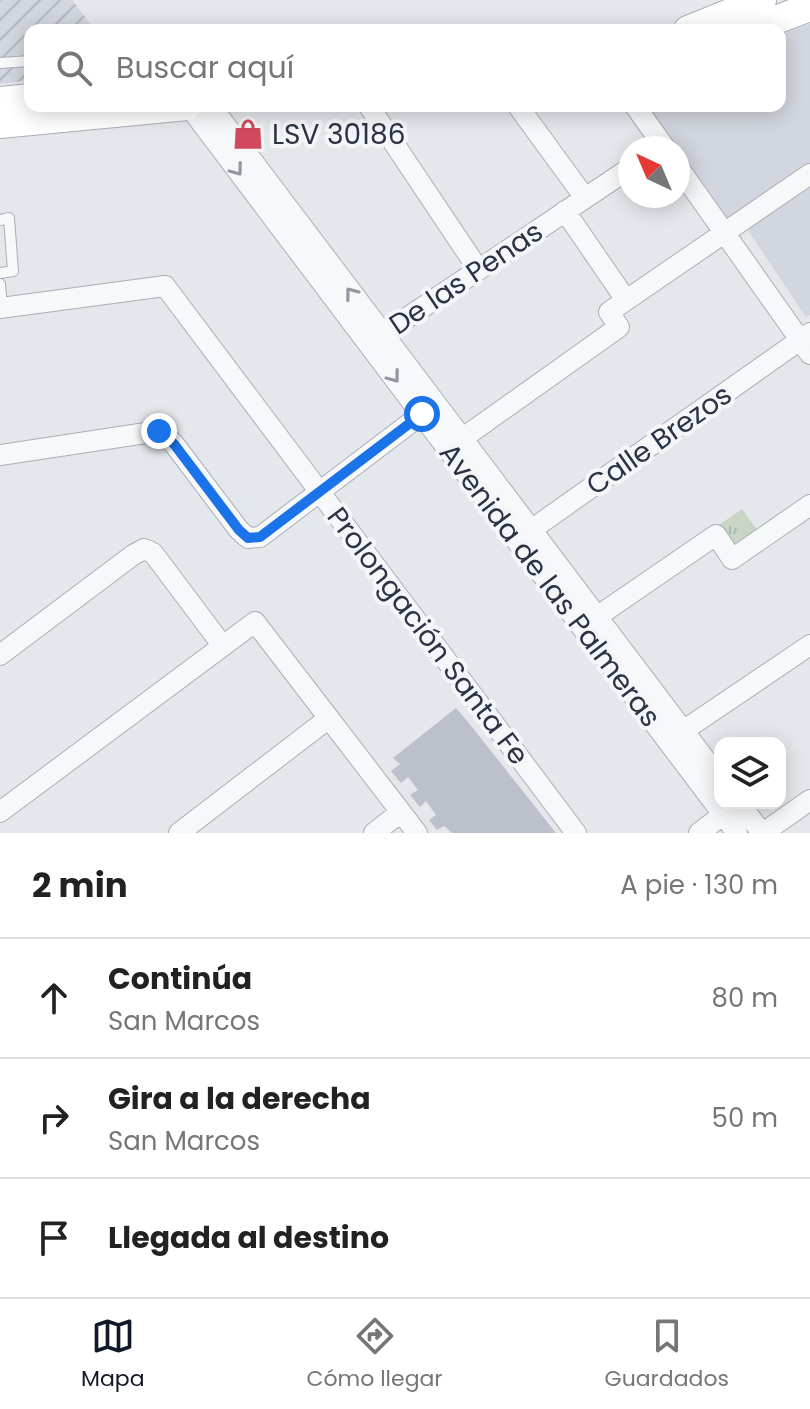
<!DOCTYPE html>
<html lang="es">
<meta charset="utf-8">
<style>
:root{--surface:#fff;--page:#f6f6f6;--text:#222;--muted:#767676;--line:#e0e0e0;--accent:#111827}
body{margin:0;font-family:Poppins,sans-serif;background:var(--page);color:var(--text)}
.controls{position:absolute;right:24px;bottom:24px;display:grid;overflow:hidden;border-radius:16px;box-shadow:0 4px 20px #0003}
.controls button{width:72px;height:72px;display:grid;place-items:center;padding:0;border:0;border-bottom:2px solid var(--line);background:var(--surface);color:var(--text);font:40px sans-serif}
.compass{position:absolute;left:618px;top:136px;width:72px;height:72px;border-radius:50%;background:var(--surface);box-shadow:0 4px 20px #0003;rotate:316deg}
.stop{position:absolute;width:24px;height:24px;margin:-18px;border:6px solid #1a73e8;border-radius:50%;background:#fff}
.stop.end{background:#1a73e8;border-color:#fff;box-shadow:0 2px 8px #0008}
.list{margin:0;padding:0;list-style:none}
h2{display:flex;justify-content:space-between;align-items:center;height:104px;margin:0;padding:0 32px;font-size:34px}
h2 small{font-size:26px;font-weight:400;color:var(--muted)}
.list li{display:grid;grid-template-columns:52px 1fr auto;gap:24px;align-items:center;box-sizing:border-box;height:120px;padding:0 32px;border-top:2px solid var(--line)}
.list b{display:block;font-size:30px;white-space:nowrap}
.list p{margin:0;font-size:26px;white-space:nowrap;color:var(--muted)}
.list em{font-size:26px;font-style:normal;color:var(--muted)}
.icon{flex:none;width:44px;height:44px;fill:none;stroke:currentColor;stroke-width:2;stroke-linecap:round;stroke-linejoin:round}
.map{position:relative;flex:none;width:810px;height:833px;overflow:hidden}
.search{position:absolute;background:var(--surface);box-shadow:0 4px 20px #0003;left:24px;right:24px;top:24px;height:88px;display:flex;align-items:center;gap:20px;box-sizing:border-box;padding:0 28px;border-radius:16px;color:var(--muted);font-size:30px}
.sheet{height:464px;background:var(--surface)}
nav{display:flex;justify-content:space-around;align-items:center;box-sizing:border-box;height:112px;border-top:2px solid var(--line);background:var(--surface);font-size:22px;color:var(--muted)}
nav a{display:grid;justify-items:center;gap:4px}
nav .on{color:var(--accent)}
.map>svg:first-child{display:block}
.built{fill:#d2d6de}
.industrial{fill:url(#industrial-furrows)}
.park{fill:url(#park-tufts)}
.building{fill:#bbc0ca}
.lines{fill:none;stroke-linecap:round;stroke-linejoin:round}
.lane-casing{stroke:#a9aeb7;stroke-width:12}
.street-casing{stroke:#a9aeb7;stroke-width:22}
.secondary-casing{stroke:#a9aeb7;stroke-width:30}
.lane{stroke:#f7f8fa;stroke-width:10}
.street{stroke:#f7f8fa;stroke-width:20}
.secondary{stroke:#fff;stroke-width:28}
.oneway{stroke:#9196a0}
.route{stroke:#1a73e8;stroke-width:10}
.labels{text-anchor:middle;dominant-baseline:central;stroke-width:8;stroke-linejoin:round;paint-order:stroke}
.poi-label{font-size:28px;fill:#2b3445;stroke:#f4f6f9;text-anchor:start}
.street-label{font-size:28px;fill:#2b3445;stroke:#f4f6f9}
</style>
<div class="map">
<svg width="810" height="833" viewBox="0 0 810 833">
<defs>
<pattern id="industrial-furrows" width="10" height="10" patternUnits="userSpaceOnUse" patternTransform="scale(2)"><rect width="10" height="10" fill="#d2d6de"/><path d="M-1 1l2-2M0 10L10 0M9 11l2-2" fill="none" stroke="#b4b8c0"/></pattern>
<pattern id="park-tufts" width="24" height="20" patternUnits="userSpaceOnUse" patternTransform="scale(2)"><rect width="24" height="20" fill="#c9d6c5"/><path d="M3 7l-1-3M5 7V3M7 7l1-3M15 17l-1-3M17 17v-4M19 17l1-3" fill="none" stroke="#adb8ab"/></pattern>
</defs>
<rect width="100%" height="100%" fill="#e4e7ec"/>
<!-- built -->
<path class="built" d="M 810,24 L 810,165 L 725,223 L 678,157 L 678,148 L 671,148 L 642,106 L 780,106 L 780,35 Z
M 810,183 L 810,315 L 806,317 L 745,226 Z"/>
<!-- industrial -->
<path class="industrial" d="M 0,0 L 72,0 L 95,30 L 30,30 L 30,80 L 0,84 Z"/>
<!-- park -->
<path class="park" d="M 742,509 L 764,539 L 731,563 L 709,532 Z"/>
<!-- building -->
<path class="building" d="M 456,708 L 468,722 L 556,833 L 452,833 L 444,826 L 437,830 L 429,820 L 436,815 L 426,801 L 420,807 L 410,795 L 418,790 L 408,777 L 401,783 L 391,771 L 400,764 L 393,758 Z"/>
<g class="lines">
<defs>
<path id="lane" d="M 0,63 L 30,61
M 0,220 L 9,218 L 13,271 L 0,273
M 0,284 L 2,307"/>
<path id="street" d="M 192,106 L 197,117 L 737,833
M 214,106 L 220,118 L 720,779
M 369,106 L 478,269
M 518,106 L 585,198
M 635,106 L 665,148
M 678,167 L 810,354
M 565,211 L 626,300
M 0,308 L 165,286 L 576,833
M 371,342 L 630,168
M 463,438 L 619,327 L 609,312 L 810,174
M 0,455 L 159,431 L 174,444 L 239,530 L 248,538 L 260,537 L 422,414
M 521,537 L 810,333
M 598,616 L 716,535 L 732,559 L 810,505
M 0,655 L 133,555 L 144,549 L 153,553 L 222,645
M 674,737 L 810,645
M 739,803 L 762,833
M 0,812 L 255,622 L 417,833
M 179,833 L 329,718
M 374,833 L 401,812
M 699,833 L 724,814
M 763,833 L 810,800"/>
<path id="secondary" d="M 688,30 L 762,0
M 749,30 L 810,7
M 0,101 L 30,98
M 0,124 L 187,106"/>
</defs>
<!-- lane casing -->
<use href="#lane" class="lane-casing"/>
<!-- street casing -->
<use href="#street" class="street-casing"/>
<!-- secondary casing -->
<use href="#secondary" class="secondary-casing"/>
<!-- lane -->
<use href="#lane" class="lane"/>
<!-- street -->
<use href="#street" class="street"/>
<!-- secondary -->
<use href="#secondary" class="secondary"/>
</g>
<!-- one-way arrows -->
<defs><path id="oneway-chevron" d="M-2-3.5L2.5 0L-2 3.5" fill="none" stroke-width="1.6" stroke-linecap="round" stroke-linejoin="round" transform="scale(2)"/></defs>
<g class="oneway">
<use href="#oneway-chevron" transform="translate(237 170) rotate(53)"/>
<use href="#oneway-chevron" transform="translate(351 293) rotate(-127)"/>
<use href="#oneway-chevron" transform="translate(394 377) rotate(53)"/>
</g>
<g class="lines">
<!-- route -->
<path class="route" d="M 159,431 L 174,444 L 239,530 L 248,538 L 260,537 L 422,414"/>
</g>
<!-- icons -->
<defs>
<symbol id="shop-bare" viewBox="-9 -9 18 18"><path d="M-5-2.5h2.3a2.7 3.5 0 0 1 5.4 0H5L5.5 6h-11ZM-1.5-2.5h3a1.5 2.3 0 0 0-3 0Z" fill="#d1495b" stroke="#f4f6f9" stroke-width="2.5" paint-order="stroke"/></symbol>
</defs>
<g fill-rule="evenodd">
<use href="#shop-bare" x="226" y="112" width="44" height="44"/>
</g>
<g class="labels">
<!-- poi labels -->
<g class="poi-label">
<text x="272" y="134">LSV 30186</text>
</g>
<!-- street labels -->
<g class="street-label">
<text transform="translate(466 278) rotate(-34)">De las Penas</text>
<text transform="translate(659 440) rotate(-35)">Calle Brezos</text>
<text transform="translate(550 585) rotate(53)">Avenida de las Palmeras</text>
<text transform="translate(428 636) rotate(53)">Prolongación Santa Fe</text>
</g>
</g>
</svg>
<div class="controls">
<button><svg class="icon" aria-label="layers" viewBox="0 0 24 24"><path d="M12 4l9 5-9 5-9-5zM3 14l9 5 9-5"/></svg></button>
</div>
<svg class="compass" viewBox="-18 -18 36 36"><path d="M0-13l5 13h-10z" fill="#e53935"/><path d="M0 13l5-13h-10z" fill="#767676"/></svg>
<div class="stop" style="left:422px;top:414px"></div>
<div class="stop end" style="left:159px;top:431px"></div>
<div class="search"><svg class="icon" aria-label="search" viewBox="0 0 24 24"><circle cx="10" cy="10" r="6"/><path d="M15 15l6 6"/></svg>Buscar aquí</div>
</div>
<section class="sheet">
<h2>2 min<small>A pie · 130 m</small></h2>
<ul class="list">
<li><svg class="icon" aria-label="ahead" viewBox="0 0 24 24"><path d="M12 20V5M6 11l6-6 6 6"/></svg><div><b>Continúa</b><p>San Marcos</p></div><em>80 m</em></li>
<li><svg class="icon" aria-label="right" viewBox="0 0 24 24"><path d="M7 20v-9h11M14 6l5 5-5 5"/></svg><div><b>Gira a la derecha</b><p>San Marcos</p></div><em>50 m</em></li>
<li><svg class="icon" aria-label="arrive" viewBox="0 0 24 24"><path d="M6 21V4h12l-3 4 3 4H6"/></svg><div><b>Llegada al destino</b></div></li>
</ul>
</section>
<nav>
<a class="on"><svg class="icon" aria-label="map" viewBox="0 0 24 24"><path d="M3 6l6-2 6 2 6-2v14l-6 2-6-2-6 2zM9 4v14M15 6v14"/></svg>Mapa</a>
<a><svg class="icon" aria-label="directions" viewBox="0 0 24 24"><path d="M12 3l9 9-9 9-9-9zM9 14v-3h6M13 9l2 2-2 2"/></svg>Cómo llegar</a>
<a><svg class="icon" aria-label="saved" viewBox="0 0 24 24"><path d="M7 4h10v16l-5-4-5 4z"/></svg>Guardados</a>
</nav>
